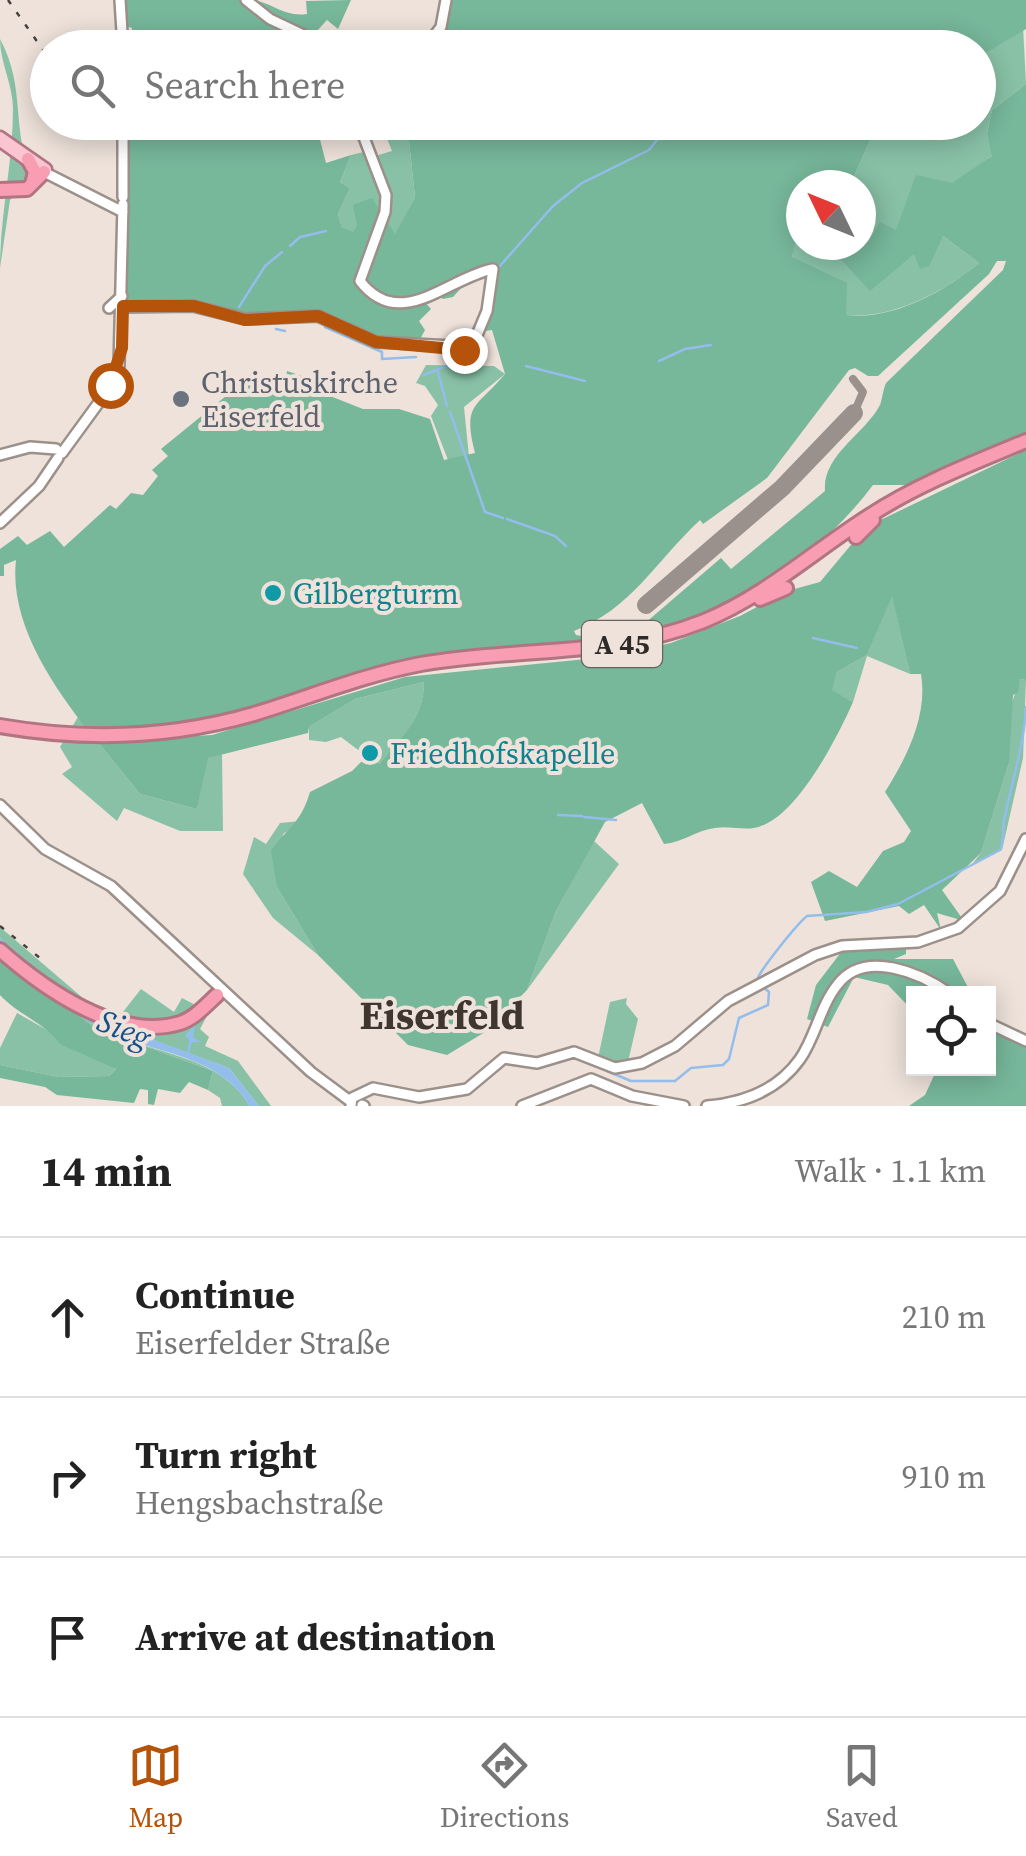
<!DOCTYPE html>
<meta charset="utf-8">
<style>
:root{--surface:#fff;--page:#f6f6f6;--text:#222;--muted:#767676;--line:#e0e0e0;--accent:#b45309}
body{margin:0;font-family:"Source Serif 4",serif;background:var(--page);color:var(--text)}
.controls{position:absolute;right:30px;bottom:30px;display:grid;overflow:hidden;border-radius:0px;box-shadow:0 5px 25px #0003}
.controls button{width:90px;height:90px;display:grid;place-items:center;padding:0;border:0;border-bottom:2px solid var(--line);background:var(--surface);color:var(--text);font:50px sans-serif}
.compass{position:absolute;left:786px;top:170px;width:90px;height:90px;border-radius:50%;background:var(--surface);box-shadow:0 5px 25px #0003;rotate:313deg}
.stop{position:absolute;width:30px;height:30px;margin:-22px;border:8px solid #b45309;border-radius:50%;background:#fff}
.stop.end{background:#b45309;border-color:#fff;box-shadow:0 2px 10px #0008}
.list{margin:0;padding:0;list-style:none}
h2{display:flex;justify-content:space-between;align-items:center;height:130px;margin:0;padding:0 40px;font-size:42px}
h2 small{font-size:32px;font-weight:400;color:var(--muted)}
.list li{display:grid;grid-template-columns:65px 1fr auto;gap:30px;align-items:center;box-sizing:border-box;height:160px;padding:0 40px;border-top:2px solid var(--line)}
.list b{display:block;font-size:38px;white-space:nowrap}
.list p{margin:0;font-size:32px;white-space:nowrap;color:var(--muted)}
.list em{font-size:32px;font-style:normal;color:var(--muted)}
.icon{flex:none;width:55px;height:55px;fill:none;stroke:currentColor;stroke-width:2;stroke-linecap:round;stroke-linejoin:round}
.map{position:relative;flex:none;width:1026px;height:1106px;overflow:hidden}
.search{position:absolute;background:var(--surface);box-shadow:0 5px 25px #0003;left:30px;right:30px;top:30px;height:110px;display:flex;align-items:center;gap:25px;box-sizing:border-box;padding:0 35px;border-radius:55px;color:var(--muted);font-size:38px}
.sheet{height:610px;background:var(--surface)}
nav{display:flex;justify-content:space-around;align-items:center;box-sizing:border-box;height:140px;border-top:2px solid var(--line);background:var(--surface);font-size:28px;color:var(--muted)}
nav a{display:grid;justify-items:center;gap:5px}
nav .on{color:var(--accent)}
.map>svg:first-child{display:block}
.green{fill:#88c1a6}
.forest{fill:#77b79a;fill-rule:evenodd}
.water{fill:#93bdea}
.lines{fill:none;stroke-linecap:round;stroke-linejoin:round}
.stream{stroke:#93bdea;stroke-width:2.5}
.taxiway{stroke:#9a918c;stroke-width:8}
.runway{stroke:#9a918c;stroke-width:18}
.secondary-casing{stroke:#9c918a;stroke-width:14}
.primary-casing{stroke:#b17581;stroke-width:15}
.highway-casing{stroke:#b17581;stroke-width:18}
.secondary{stroke:#fff;stroke-width:9}
.primary{stroke:#fbc4d1;stroke-width:10}
.highway{stroke:#f89db2;stroke-width:12}
.rail{stroke:#45403d;stroke-width:2.5;stroke-dasharray:5 10;stroke-linecap:butt}
.route{stroke:#b45309;stroke-width:12}
.worship-dot{fill:#6b7280;stroke:#eee2da;stroke-width:4}
.culture-dot{fill:#0f9aa8;stroke:#eee2da;stroke-width:4}
.labels{text-anchor:middle;dominant-baseline:central;stroke-width:8;stroke-linejoin:round;paint-order:stroke}
.shield{fill:#eee2da;stroke:#68615d;stroke-width:2.5}
.shield-label{font-size:28px;font-weight:bold;fill:#2e2a27}
.worship-label{font-size:30px;fill:#5b616d;stroke:#eee2da;text-anchor:start}
.culture-label{font-size:30px;fill:#0d838f;stroke:#eee2da;text-anchor:start}
.water-label{font-size:32px;font-style:italic;fill:#155189;stroke:#eee2da}
.district-label{font-size:40px;font-weight:bold;fill:#3f3630;stroke:#eee2da}
</style>
<div class="map">
<svg width="1026" height="1106" viewBox="0 0 1026 1106">
<rect width="100%" height="100%" fill="#eee2da"/>
<!-- green -->
<path class="green" d="M 1023,26 L 1026,84 L 992,110 L 987,133 L 993,155 L 896,231 L 861,244 L 861,185 L 850,185 L 878,123 L 978,122 L 979,57 Z
M 0,39 C 27,88 10,133 33,176 L 10,200 L 0,268 C 0,215 13,162 13,109 C 13,84 0,63 0,39 Z
M 407,123 L 415,197 L 395,235 L 357,225 L 353,233 L 342,229 L 338,214 L 350,188 L 340,182 L 351,155 L 368,151 L 372,157 L 392,151 L 381,124 Z
M 799,219 L 801,245 L 858,245 L 837,255 L 915,254 L 943,236 L 979,263 C 945,291 892,320 846,315 L 792,257 Z
M 426,365 L 494,366 L 505,374 L 464,407 L 469,457 L 448,460 L 431,416 L 438,405 L 425,386 L 416,383 Z
M 892,594 L 910,674 L 867,656 L 853,702 L 831,690 L 837,672 L 867,655 Z
M 1020,679 L 1026,680 L 1023,758 L 1002,850 L 973,863 L 981,853 L 1009,763 L 1009,711 Z
M 424,682 C 424,718 401,739 378,765 L 341,737 L 326,742 L 309,740 L 309,727 L 355,699 Z
M 78,717 L 140,794 L 197,809 L 207,758 L 222,754 L 223,831 L 180,831 L 124,808 L 117,821 L 62,774 L 72,767 L 60,747 Z
M 301,821 L 283,834 L 277,887 L 318,955 L 273,918 L 243,874 L 254,837 L 266,844 L 280,823 Z
M 594,841 L 619,864 L 527,990 L 556,911 Z
M 0,927 L 105,1017 L 140,1026 L 204,1011 L 208,1014 L 200,1029 L 209,1037 L 205,1046 L 238,1061 L 271,1106 L 259,1106 L 229,1068 L 96,1019 L 9,947 L 0,938 Z
M 0,955 C 31,978 61,1005 95,1025 C 146,1056 216,1050 250,1106 L 222,1106 L 220,1098 L 208,1090 L 213,1071 L 95,1028 Z
M 141,989 L 174,1012 L 182,998 L 201,1008 L 170,1022 L 119,1017 Z
M 627,998 L 626,1004 L 638,1019 L 627,1066 L 598,1058 L 610,1002 Z
M 17,1013 L 116,1069 L 109,1076 L 59,1077 L 0,1065 L 0,1048 Z"/>
<!-- forest -->
<path class="forest" d="M 122,0 L 239,0 L 270,22 L 306,38 L 302,42 L 307,47 L 130,47 L 132,28 L 126,26 Z
M 249,0 C 270,0 283,18 307,14 L 306,1 L 351,0 L 338,29 L 327,20 L 316,32 L 284,23 Z
M 449,0 L 1026,0 L 1026,29 L 979,57 L 978,48 L 933,47 L 920,40 L 916,48 L 441,48 Z
M 1026,84 L 1026,438 L 906,485 L 873,485 C 805,576 695,633 582,646 C 540,652 495,648 453,656 C 362,674 273,714 180,726 C 151,730 119,730 89,732 C 52,685 9,622 16,560 L 4,565 L 4,576 L 0,576 L 0,549 L 18,536 L 27,545 L 50,531 L 64,547 L 110,505 L 116,509 L 131,493 L 143,495 L 158,476 L 152,470 L 168,456 L 161,449 L 237,387 L 234,379 L 286,380 L 287,371 L 322,383 L 325,394 L 363,409 L 399,409 L 430,419 L 444,460 L 475,453 C 462,402 477,408 505,374 L 492,330 L 479,332 L 492,272 L 473,275 L 453,297 L 443,299 L 436,292 L 423,300 L 431,309 L 419,321 L 425,330 L 418,343 L 385,343 L 323,316 L 244,317 L 204,306 L 130,304 L 126,301 L 125,123 L 328,123 L 317,128 L 326,163 L 351,155 L 340,182 L 350,188 L 338,214 L 342,228 L 353,232 L 357,225 L 353,205 L 372,198 L 395,234 L 415,197 L 407,123 L 878,123 L 850,185 L 801,185 L 801,219 L 792,257 L 847,283 L 846,315 C 892,321 945,291 979,263 L 943,236 L 929,266 L 920,269 L 914,254 L 870,291 L 836,254 L 869,241 L 880,222 L 896,230 L 916,175 L 952,183 L 992,156 L 987,133 L 992,110 ZM 997,261 L 1006,261 L 1003,270 L 886,383 C 883,390 882,400 880,405 C 865,434 822,455 825,491 L 731,569 L 721,558 L 637,630 L 646,630 L 645,633 L 599,639 L 576,635 L 574,631 C 631,609 656,561 700,520 L 703,524 L 767,478 L 849,370 L 855,368 L 868,376 L 878,376 L 989,274 Z
M 1026,450 L 1026,680 L 1020,679 L 1018,692 L 1013,695 L 1009,763 L 981,853 L 942,890 L 964,921 L 937,913 L 941,930 L 924,905 L 909,914 L 899,906 L 825,921 L 811,882 L 829,871 L 857,887 L 883,851 L 904,842 L 911,831 L 885,792 C 907,757 928,715 921,674 L 910,674 L 892,596 L 867,655 L 837,672 L 832,690 L 853,702 C 838,736 799,813 761,826 C 746,832 731,825 715,828 C 696,830 682,843 664,844 L 642,803 L 605,822 L 556,911 L 527,990 L 485,1032 L 447,1055 L 408,1045 L 318,955 L 277,887 L 271,851 C 289,825 300,825 310,792 L 352,771 L 366,757 L 379,764 C 401,738 424,718 424,682 L 355,699 L 309,727 L 308,733 L 208,758 L 197,809 L 140,794 L 98,742 L 212,735 L 405,677 L 607,657 L 671,643 L 740,616 L 787,591 L 820,582 L 866,527 Z
M 906,947 L 906,954 L 894,959 L 953,959 L 971,993 L 914,994 L 913,1011 L 888,985 L 854,977 L 828,1027 L 807,1019 L 816,985 L 842,951 Z
M 0,955 L 95,1028 L 213,1071 L 208,1090 L 189,1082 L 180,1093 L 158,1089 L 154,1105 L 148,1104 L 148,1090 L 140,1089 L 134,1103 L 57,1095 L 45,1087 L 0,1078 L 0,1065 L 59,1077 L 109,1076 L 116,1069 L 60,1044 C 48,1025 17,1014 0,995 Z
M 989,1027 L 1026,1046 L 1026,1106 L 909,1106 L 925,1095 L 937,1069 L 988,1068 Z"/>
<!-- water -->
<path class="water" d="M 0,938 L 96,1019 L 187,1052 L 189,1040 L 185,1035 L 195,1025 L 193,1037 L 201,1042 L 192,1042 L 189,1053 L 229,1068 L 259,1106 L 250,1106 C 216,1050 147,1055 95,1025 C 59,1005 30,973 0,945 Z"/>
<g class="lines">
<!-- stream -->
<path class="stream" d="M 290,246 L 300,237 L 326,231
M 499,267 L 553,206 L 582,183 L 649,150 L 665,130 L 676,127
M 239,307 L 265,266 L 282,252
M 325,327 L 382,352 L 382,359 L 416,357
M 276,329 L 285,331
M 659,361 L 685,349 L 711,345
M 526,366 L 585,381
M 438,372 L 447,406
M 424,375 L 454,363
M 450,412 L 485,512 L 503,518
M 507,519 L 555,536 L 566,546
M 813,638 L 857,648
M 558,815 L 582,816
M 584,817 L 616,820
M 757,980 C 760,970 797,924 807,916 L 866,912 L 898,904 L 1000,850 C 1005,840 1002,831 1004,820 C 1012,781 1024,746 1026,707
M 607,1071 L 631,1081 L 675,1081 L 691,1068 L 723,1065 L 729,1059 L 739,1018 L 768,1005 L 769,992 L 762,986"/>
<!-- taxiway -->
<path class="taxiway" d="M 853,379 L 863,392 L 854,413"/>
<!-- runway -->
<path class="runway" d="M 646,605 L 782,488 L 854,413"/>
<defs>
<path id="secondary" d="M 120,0 L 123,48
M 246,0 L 270,19 L 331,48
M 425,48 L 441,27 L 446,0
M 123,122 L 123,197
M 44,172 L 123,212
M 123,307 L 193,306 L 245,319 L 318,316 L 376,342 L 472,347 L 487,311 L 493,269 C 449,277 400,333 360,281 L 385,212 L 386,195 L 358,122
M 109,308 L 122,296
M 62,453 L 105,394 L 119,366 L 123,204
M 0,455 L 30,447 L 56,449
M 0,523 L 39,486 L 58,458
M 0,805 L 45,849 L 111,886 L 311,1072 L 350,1101
M 988,1023 L 1026,1041
M 362,1105 L 364,1106
M 351,1106 L 352,1098 L 373,1088 L 419,1097 L 467,1089 L 504,1058 L 537,1063 L 574,1052 L 615,1068 L 642,1063 L 675,1046 L 728,1001 L 815,955 L 842,946 L 918,942 L 958,928 L 1000,891 L 1026,839
M 522,1106 L 591,1079 L 632,1096 L 684,1106
M 707,1106 C 743,1103 778,1090 800,1059 C 816,1036 820,1006 838,984 C 865,949 921,973 950,994"/>
<path id="primary" d="M 0,137 L 46,169 L 44,172 L 0,141"/>
<path id="highway" d="M 28,159 L 35,172 L 32,184
M 0,190 L 27,189 L 44,172
M 856,537 L 873,520
M 760,599 L 786,588
M 0,726 C 86,741 171,738 254,714 C 310,697 363,675 421,664 C 516,647 612,658 704,621 C 765,596 814,551 869,516 C 918,484 973,463 1026,441
M 0,950 C 43,988 118,1042 180,1023 C 195,1018 206,1005 217,995"/>
</defs>
<!-- secondary casing -->
<use href="#secondary" class="secondary-casing"/>
<!-- primary casing -->
<use href="#primary" class="primary-casing"/>
<!-- highway casing -->
<use href="#highway" class="highway-casing"/>
<!-- secondary -->
<use href="#secondary" class="secondary"/>
<!-- primary -->
<use href="#primary" class="primary"/>
<!-- highway -->
<use href="#highway" class="highway"/>
<!-- rail -->
<path class="rail" d="M 8,0 L 48,57
M 0,926 L 40,958"/>
</g>
<g class="lines">
<!-- route -->
<path class="route" d="M 110,385 L 122,348 L 123,306 L 194,306 L 245,320 L 318,316 L 376,342 L 464,350"/>
</g>
<!-- markers -->
<circle class="worship-dot" cx="181" cy="399" r="10"/>
<g class="culture-dot">
<circle cx="273" cy="593" r="10"/>
<circle cx="370" cy="753" r="10"/>
</g>
<g class="labels">
<!-- shield labels -->
<rect class="shield" x="582" y="621" width="80" height="46" rx="8"/>
<g class="shield-label">
<text x="622" y="644">A 45</text>
</g>
<!-- worship labels -->
<g class="worship-label">
<text x="201" y="382">Christuskirche<tspan x="201" dy="34">Eiserfeld</tspan></text>
</g>
<!-- culture labels -->
<g class="culture-label">
<text x="293" y="593">Gilbergturm</text>
<text x="390" y="753">Friedhofskapelle</text>
</g>
<!-- water labels -->
<g class="water-label">
<text transform="translate(124 1029) rotate(22)">Sieg</text>
</g>
<!-- district labels -->
<g class="district-label">
<text x="442" y="1015">Eiserfeld</text>
</g>
</g>
</svg>
<div class="controls">
<button><svg class="icon" aria-label="locate" viewBox="0 0 24 24"><circle cx="12" cy="12" r="6"/><path d="M12 2v4M12 18v4M2 12h4M18 12h4"/></svg></button>
</div>
<svg class="compass" viewBox="-18 -18 36 36"><path d="M0-13l5 13h-10z" fill="#e53935"/><path d="M0 13l5-13h-10z" fill="#767676"/></svg>
<div class="stop" style="left:110px;top:385px"></div>
<div class="stop end" style="left:464px;top:350px"></div>
<div class="search"><svg class="icon" aria-label="search" viewBox="0 0 24 24"><circle cx="10" cy="10" r="6"/><path d="M15 15l6 6"/></svg>Search here</div>
</div>
<section class="sheet">
<h2>14 min<small>Walk · 1.1 km</small></h2>
<ul class="list">
<li><svg class="icon" aria-label="ahead" viewBox="0 0 24 24"><path d="M12 20V5M6 11l6-6 6 6"/></svg><div><b>Continue</b><p>Eiserfelder Straße</p></div><em>210 m</em></li>
<li><svg class="icon" aria-label="right" viewBox="0 0 24 24"><path d="M7 20v-9h11M14 6l5 5-5 5"/></svg><div><b>Turn right</b><p>Hengsbachstraße</p></div><em>910 m</em></li>
<li><svg class="icon" aria-label="arrive" viewBox="0 0 24 24"><path d="M6 21V4h12l-3 4 3 4H6"/></svg><div><b>Arrive at destination</b></div></li>
</ul>
</section>
<nav>
<a class="on"><svg class="icon" aria-label="map" viewBox="0 0 24 24"><path d="M3 6l6-2 6 2 6-2v14l-6 2-6-2-6 2zM9 4v14M15 6v14"/></svg>Map</a>
<a><svg class="icon" aria-label="directions" viewBox="0 0 24 24"><path d="M12 3l9 9-9 9-9-9zM9 14v-3h6M13 9l2 2-2 2"/></svg>Directions</a>
<a><svg class="icon" aria-label="saved" viewBox="0 0 24 24"><path d="M7 4h10v16l-5-4-5 4z"/></svg>Saved</a>
</nav>
